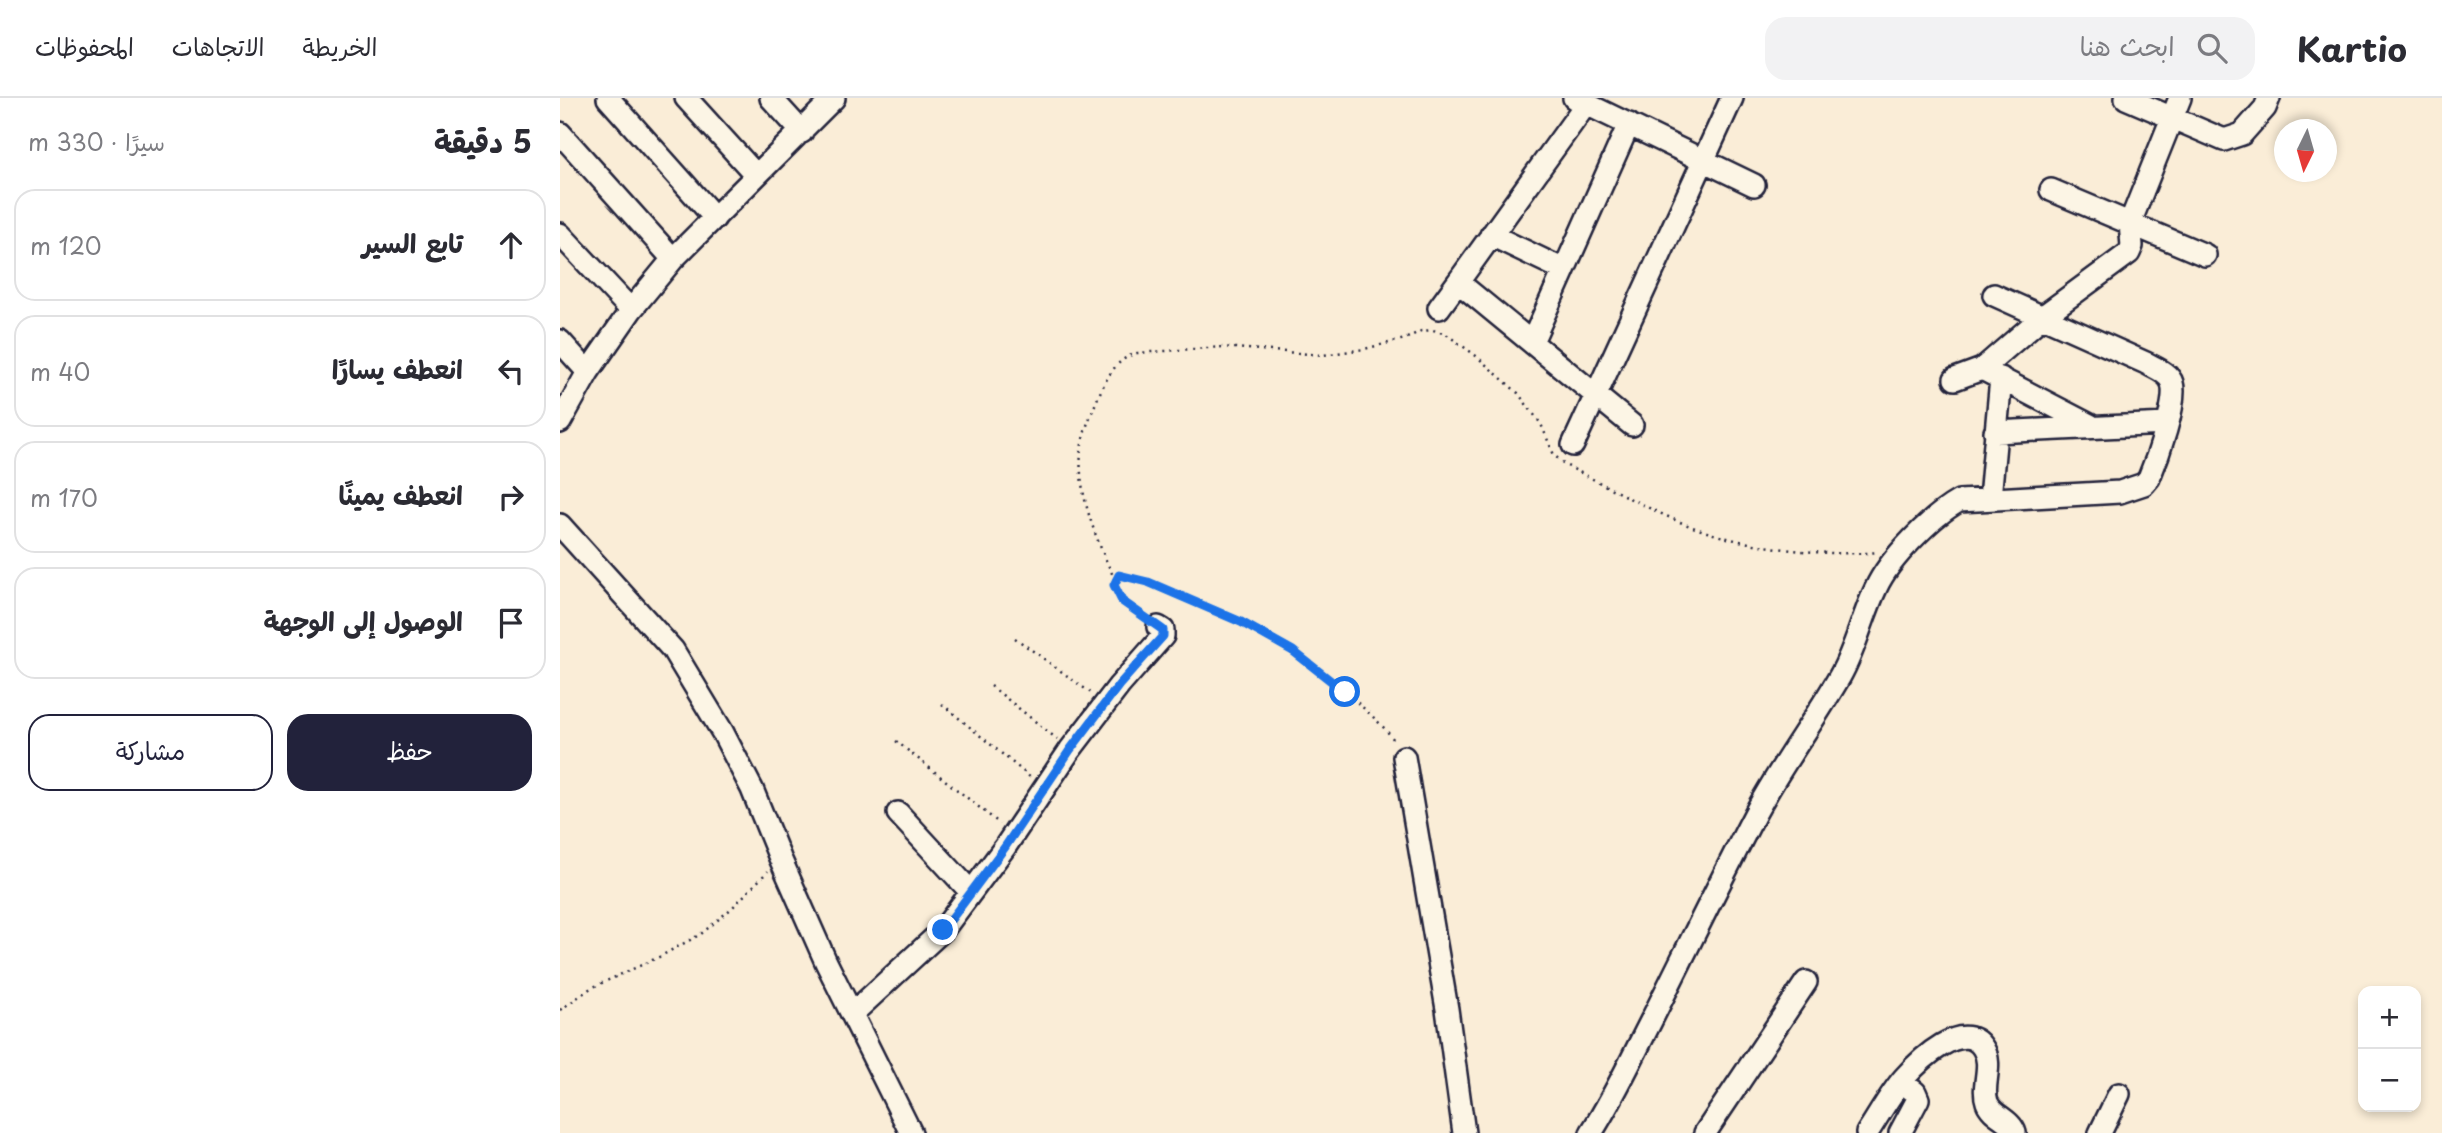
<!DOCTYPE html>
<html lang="ar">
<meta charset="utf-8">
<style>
:root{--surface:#fff;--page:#f2f2f3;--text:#2b2b33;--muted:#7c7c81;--line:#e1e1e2;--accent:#22223b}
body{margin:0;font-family:"Playpen Sans","Playpen Sans Arabic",sans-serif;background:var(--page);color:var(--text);direction:rtl}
.controls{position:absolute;right:21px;bottom:21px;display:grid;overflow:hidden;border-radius:14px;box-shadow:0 4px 10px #0003}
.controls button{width:63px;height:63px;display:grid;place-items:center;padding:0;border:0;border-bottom:2px solid var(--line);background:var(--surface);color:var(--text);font:35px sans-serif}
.compass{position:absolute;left:1714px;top:21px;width:63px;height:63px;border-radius:50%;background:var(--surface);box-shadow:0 4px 10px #0003;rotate:185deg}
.stop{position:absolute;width:21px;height:21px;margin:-16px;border:5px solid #1a73e8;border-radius:50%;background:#fff}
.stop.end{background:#1a73e8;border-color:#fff;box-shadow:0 2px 7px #0008}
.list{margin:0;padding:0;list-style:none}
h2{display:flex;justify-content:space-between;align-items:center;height:91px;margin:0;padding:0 28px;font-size:30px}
h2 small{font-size:23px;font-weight:400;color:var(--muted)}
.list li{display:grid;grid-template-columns:46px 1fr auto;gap:21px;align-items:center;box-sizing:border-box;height:112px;margin:0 14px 14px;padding:0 14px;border:2px solid var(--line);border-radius:21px}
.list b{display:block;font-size:26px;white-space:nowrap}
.list em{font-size:23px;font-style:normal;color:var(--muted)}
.actions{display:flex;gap:14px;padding:21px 28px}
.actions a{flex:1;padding:16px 0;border:2px solid var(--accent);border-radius:21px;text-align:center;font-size:24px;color:var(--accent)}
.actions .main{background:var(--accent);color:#fff}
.icon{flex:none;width:38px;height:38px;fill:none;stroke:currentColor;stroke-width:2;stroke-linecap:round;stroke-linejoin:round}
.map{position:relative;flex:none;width:1882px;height:1035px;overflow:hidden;direction:ltr}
header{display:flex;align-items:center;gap:42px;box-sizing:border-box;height:98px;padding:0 35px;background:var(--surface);border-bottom:2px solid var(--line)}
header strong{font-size:33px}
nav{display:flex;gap:38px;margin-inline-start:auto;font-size:24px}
.search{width:490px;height:63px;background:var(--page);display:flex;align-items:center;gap:18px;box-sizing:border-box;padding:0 24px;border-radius:21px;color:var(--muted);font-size:26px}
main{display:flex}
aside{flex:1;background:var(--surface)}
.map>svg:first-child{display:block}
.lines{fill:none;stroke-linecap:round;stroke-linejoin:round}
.minor-casing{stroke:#22223b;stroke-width:26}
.path{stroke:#22223b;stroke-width:2.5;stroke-dasharray:2 5;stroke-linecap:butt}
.minor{stroke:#fcf5e5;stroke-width:21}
.route{stroke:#1a73e8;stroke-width:9}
</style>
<header>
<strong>Kartio</strong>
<div class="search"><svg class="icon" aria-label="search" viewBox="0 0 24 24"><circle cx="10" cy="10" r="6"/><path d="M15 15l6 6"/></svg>ابحث هنا</div>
<nav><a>الخريطة</a><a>الاتجاهات</a><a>المحفوظات</a></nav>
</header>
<main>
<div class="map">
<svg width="1882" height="1035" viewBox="0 0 1882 1035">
<rect width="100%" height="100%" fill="#faedd7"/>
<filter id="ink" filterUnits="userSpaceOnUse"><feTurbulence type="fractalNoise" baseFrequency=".0143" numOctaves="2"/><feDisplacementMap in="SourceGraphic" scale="14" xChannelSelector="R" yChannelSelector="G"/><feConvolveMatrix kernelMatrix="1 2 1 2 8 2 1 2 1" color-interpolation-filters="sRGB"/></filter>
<g filter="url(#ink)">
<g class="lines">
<defs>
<path id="minor" d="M 48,0 L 155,120
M 126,0 L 196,77
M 211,0 L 242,34
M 1014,0 L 1194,87
M 1566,0 L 1664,42 L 1682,36 L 1705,10 L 1709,0
M 0,35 L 113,161
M 1491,92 L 1645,157
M 0,136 L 71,212 L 28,274 L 0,324
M 931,137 L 1004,172
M 898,184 L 1026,6
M 879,210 L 898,184 L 1072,327
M 71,212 L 113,161 L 274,0
M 0,243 L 28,274
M 972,244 L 1069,26
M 1422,271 L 1530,327
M 1395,281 L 1422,271 L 1482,219 L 1569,155 L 1572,148 L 1570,125 L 1620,0
M 1435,334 L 1607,326
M 1013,347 L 1172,0
M 1430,400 L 1441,280
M 0,427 L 113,552 L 163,635 L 192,691 L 220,760 L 266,864 L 351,1035
M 844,659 L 887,911 L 904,1035
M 338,715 L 411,794
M 292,916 L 383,832 L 445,749 L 510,652 L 559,588 L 603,538 L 603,532 L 598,529
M 1031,1035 C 1054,999 1072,960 1091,923 C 1126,853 1160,783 1196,714 C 1221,667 1253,625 1280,578 C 1296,550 1302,519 1316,490 C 1329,461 1372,418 1399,403 L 1560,394 L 1584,386 L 1589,380 C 1597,361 1618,304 1612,285 C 1609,275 1595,270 1586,265 L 1434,197
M 1145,1035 L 1246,884
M 1307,1035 C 1319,1017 1330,996 1344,980 C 1359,963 1404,919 1423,950 C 1434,967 1421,987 1427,1004 C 1432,1018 1451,1021 1455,1035
M 1340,1035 L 1358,1001 L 1355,994 L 1341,984
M 1540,1035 L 1559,996"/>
</defs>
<!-- minor casing -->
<use href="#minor" class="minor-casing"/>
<!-- path -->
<path class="path" d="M 555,482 C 537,443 517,397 521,353 C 523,333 532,315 539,297 C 548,278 556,261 577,255 L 662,249 L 763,257 L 804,251 L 845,241 L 861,233 L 873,232 L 886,236 L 915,257 L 958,295 L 981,326 L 994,357 L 1005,367 C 1052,390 1098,418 1147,434 C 1195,450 1269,459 1319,454
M 584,519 L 562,503 L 554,487 L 559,477 C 586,482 610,493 635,504 C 697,532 748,560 799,606 C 812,618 825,629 836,645
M 455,540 L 531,595
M 431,588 L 497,641
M 382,606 L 471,680
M 336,643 L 440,726
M 0,912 L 31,890 L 99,859 L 141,836 L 172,810 L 208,773"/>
<!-- minor -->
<use href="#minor" class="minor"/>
</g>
</g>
<g class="lines" filter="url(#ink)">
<!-- route -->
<path class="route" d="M 383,832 L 445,749 L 510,652 L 559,587 L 603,538 L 603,532 L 562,503 L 554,487 L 559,477 L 588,484 L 681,524 L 733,553 L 785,594"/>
</g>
</svg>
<div class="controls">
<button>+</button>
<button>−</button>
</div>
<svg class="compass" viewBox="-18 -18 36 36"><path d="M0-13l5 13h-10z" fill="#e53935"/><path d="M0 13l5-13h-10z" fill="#7c7c81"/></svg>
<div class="stop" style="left:785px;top:594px"></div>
<div class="stop end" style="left:383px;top:832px"></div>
</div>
<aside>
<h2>5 دقيقة<small>سيرًا · 330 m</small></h2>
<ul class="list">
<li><svg class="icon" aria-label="ahead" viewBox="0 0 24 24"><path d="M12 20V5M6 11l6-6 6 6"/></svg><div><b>تابع السير</b></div><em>120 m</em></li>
<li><svg class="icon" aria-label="left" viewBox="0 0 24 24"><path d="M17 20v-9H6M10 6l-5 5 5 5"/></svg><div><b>انعطف يسارًا</b></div><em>40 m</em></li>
<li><svg class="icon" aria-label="right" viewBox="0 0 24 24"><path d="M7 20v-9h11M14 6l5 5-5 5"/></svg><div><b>انعطف يمينًا</b></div><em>170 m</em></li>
<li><svg class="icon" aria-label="arrive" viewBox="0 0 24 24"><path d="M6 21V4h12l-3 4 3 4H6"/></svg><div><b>الوصول إلى الوجهة</b></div></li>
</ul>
<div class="actions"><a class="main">حفظ</a><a>مشاركة</a></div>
</aside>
</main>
